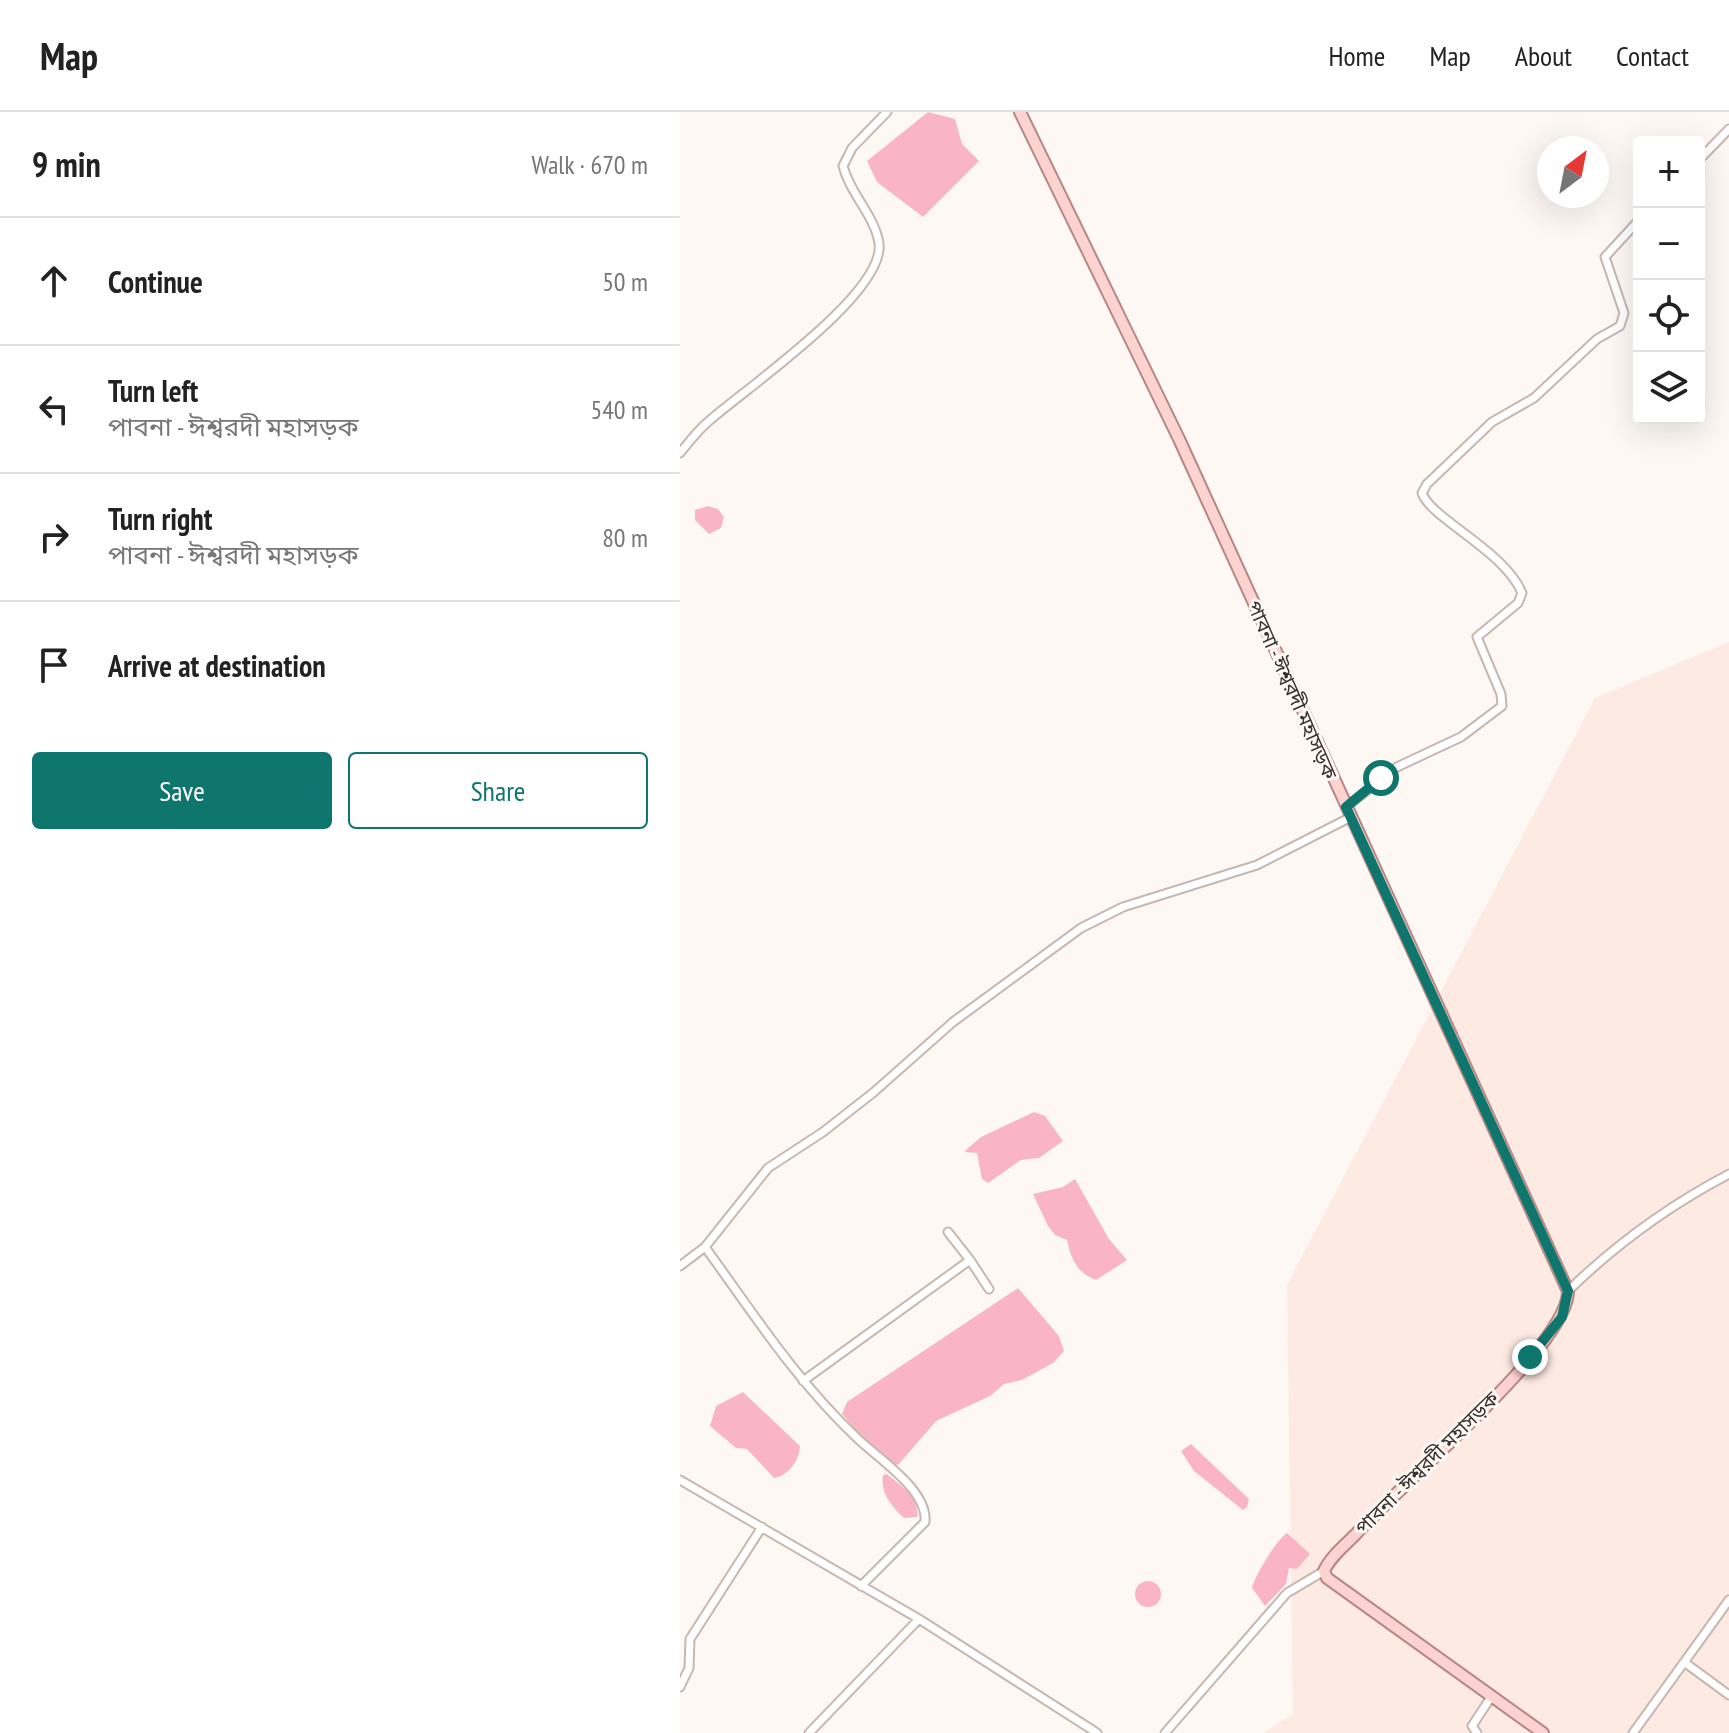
<!DOCTYPE html>
<meta charset="utf-8">
<style>
:root{--surface:#fff;--page:#f2f2f2;--text:#222;--muted:#767676;--line:#e0e0e0;--accent:#0f766e}
body{margin:0;font-family:"PT Sans Narrow","Noto Sans Bengali",sans-serif;background:var(--page);color:var(--text)}
.controls{position:absolute;right:24px;top:24px;display:grid;overflow:hidden;border-radius:8px;box-shadow:0 8px 32px #0002}
.controls button{width:72px;height:72px;display:grid;place-items:center;padding:0;border:0;border-bottom:2px solid var(--line);background:var(--surface);color:var(--text);font:40px sans-serif}
.compass{position:absolute;left:857px;top:24px;width:72px;height:72px;border-radius:50%;background:var(--surface);box-shadow:0 8px 32px #0002;rotate:32deg}
.stop{position:absolute;width:24px;height:24px;margin:-18px;border:6px solid #0f766e;border-radius:50%;background:#fff}
.stop.end{background:#0f766e;border-color:#fff;box-shadow:0 2px 8px #0008}
.list{margin:0;padding:0;list-style:none}
h2{display:flex;justify-content:space-between;align-items:center;height:104px;margin:0;padding:0 32px;font-size:34px}
h2 small{font-size:26px;font-weight:400;color:var(--muted)}
.list li{display:grid;grid-template-columns:52px 1fr auto;gap:24px;align-items:center;box-sizing:border-box;height:128px;padding:0 32px;border-top:2px solid var(--line)}
.list b{display:block;font-size:30px;white-space:nowrap}
.list p{margin:0;font-size:26px;white-space:nowrap;color:var(--muted)}
.list em{font-size:26px;font-style:normal;color:var(--muted)}
.actions{display:flex;gap:16px;padding:24px 32px}
.actions a{flex:1;padding:18px 0;border:2px solid var(--accent);border-radius:8px;text-align:center;font-size:28px;color:var(--accent)}
.actions .main{background:var(--accent);color:#fff}
.icon{flex:none;width:44px;height:44px;fill:none;stroke:currentColor;stroke-width:2;stroke-linecap:round;stroke-linejoin:round}
.map{position:relative;flex:none;width:1049px;height:1621px;overflow:hidden}
header{display:flex;align-items:center;gap:48px;box-sizing:border-box;height:112px;padding:0 40px;background:var(--surface);border-bottom:2px solid var(--line)}
header strong{font-size:38px}
nav{display:flex;gap:44px;margin-inline-start:auto;font-size:28px}
main{display:flex}
aside{flex:1;background:var(--surface)}
.map>svg:first-child{display:block}
.built{fill:#fdeae2}
.water{fill:#fab5c4}
.lines{fill:none;stroke-linecap:round;stroke-linejoin:round}
.street-casing{stroke:#c6b7b1;stroke-width:11}
.primary-casing{stroke:#b68784;stroke-width:14}
.street{stroke:#fff;stroke-width:7}
.primary{stroke:#fcd3d0;stroke-width:10}
.route{stroke:#0f766e;stroke-width:10}
.labels{text-anchor:middle;dominant-baseline:central;stroke-width:6;stroke-linejoin:round;paint-order:stroke}
.street-label{font-size:20px;fill:#37312f;stroke:#fef8f5}
</style>
<header>
<strong>Map</strong>
<nav><a>Home</a><a>Map</a><a>About</a><a>Contact</a></nav>
</header>
<main>
<aside>
<h2>9 min<small>Walk · 670 m</small></h2>
<ul class="list">
<li><svg class="icon" aria-label="ahead" viewBox="0 0 24 24"><path d="M12 20V5M6 11l6-6 6 6"/></svg><div><b>Continue</b></div><em>50 m</em></li>
<li><svg class="icon" aria-label="left" viewBox="0 0 24 24"><path d="M17 20v-9H6M10 6l-5 5 5 5"/></svg><div><b>Turn left</b><p>পাবনা - ঈশ্বরদী মহাসড়ক</p></div><em>540 m</em></li>
<li><svg class="icon" aria-label="right" viewBox="0 0 24 24"><path d="M7 20v-9h11M14 6l5 5-5 5"/></svg><div><b>Turn right</b><p>পাবনা - ঈশ্বরদী মহাসড়ক</p></div><em>80 m</em></li>
<li><svg class="icon" aria-label="arrive" viewBox="0 0 24 24"><path d="M6 21V4h12l-3 4 3 4H6"/></svg><div><b>Arrive at destination</b></div></li>
</ul>
<div class="actions"><a class="main">Save</a><a>Share</a></div>
</aside>
<div class="map">
<svg width="1049" height="1621" viewBox="0 0 1049 1621">
<rect width="100%" height="100%" fill="#fef8f5"/>
<!-- built -->
<path class="built" d="M 1049,530 L 1049,1621 L 583,1621 L 613,1602 L 607,1173 L 915,586 Z"/>
<!-- water -->
<path class="water" d="M 248,0 L 275,7 L 282,32 L 299,49 L 243,105 L 197,70 L 187,49 Z
M 28,394 L 38,397 L 44,405 L 41,416 L 29,422 L 15,408 L 15,398 Z
M 354,1000 L 365,1004 L 383,1029 L 359,1046 L 341,1048 L 308,1071 L 302,1067 L 297,1041 L 285,1040 L 286,1038 L 301,1025 Z
M 395,1067 L 429,1127 L 447,1148 L 416,1168 C 397,1161 391,1147 387,1128 L 375,1123 L 368,1114 L 353,1082 L 383,1075 Z
M 338,1176 L 379,1224 L 384,1239 L 373,1251 L 342,1268 L 324,1272 L 310,1284 L 256,1309 L 219,1352 L 213,1354 L 192,1338 L 162,1302 L 167,1290 Z
M 63,1280 L 120,1334 C 119,1349 109,1363 94,1366 L 67,1337 L 56,1336 L 30,1314 L 36,1294 Z
M 511,1332 L 569,1387 L 567,1395 L 563,1398 L 514,1359 L 501,1339 Z
M 207,1362 L 235,1385 L 238,1405 L 224,1406 C 211,1394 200,1380 203,1363 Z
M 607,1421 L 630,1442 L 617,1457 L 609,1456 L 606,1472 L 585,1494 L 572,1476 C 574,1465 597,1427 607,1421 Z
M455 1482a13 13 0 1 1 26 0a13 13 0 1 1-26 0Z"/>
<g class="lines">
<defs>
<path id="street" d="M 1019,48 L 1049,17
M 0,341 C 9,330 18,318 29,309 C 65,277 206,181 199,131 C 194,102 170,82 163,54 L 172,36 L 207,0
M 666,695 L 717,655 L 781,625 L 822,594 L 821,582 L 797,525 L 838,491 L 842,481 C 825,439 750,406 742,381 L 747,372 L 812,310 L 854,286 L 917,227 L 940,214 L 944,201 L 925,145 L 959,108
M 25,1135 C 73,1201 117,1270 178,1327 C 199,1347 248,1378 245,1410 L 181,1474
M 290,1148 L 309,1177
M 0,1154 L 25,1135 L 88,1056 L 143,1020 L 194,980 L 273,910 L 401,816 L 443,795 L 577,753 L 671,705
M 888,1179 C 937,1131 988,1094 1049,1062
M 123,1269 L 290,1148 L 268,1120
M 0,1368 L 239,1507 L 417,1621
M 1004,1550 L 1049,1583
M 0,1575 L 9,1556 L 10,1527 L 82,1415
M 129,1621 L 239,1507
M 485,1621 L 607,1481 L 644,1459
M 797,1621 L 792,1614 L 811,1585
M 953,1621 L 1049,1488"/>
<path id="primary" d="M 340,0 L 499,327 L 888,1179 C 889,1233 717,1375 676,1422 C 665,1433 650,1445 644,1459 L 647,1466 L 863,1621"/>
</defs>
<!-- street casing -->
<use href="#street" class="street-casing"/>
<!-- primary casing -->
<use href="#primary" class="primary-casing"/>
<!-- street -->
<use href="#street" class="street"/>
<!-- primary -->
<use href="#primary" class="primary"/>
</g>
<g class="lines">
<!-- route -->
<path class="route" d="M 701,666 L 666,695 L 888,1179 L 882,1205 L 850,1245"/>
</g>
<g class="labels">
<!-- street labels -->
<g class="street-label">
<text transform="translate(612 578) rotate(66)">পাবনা - ঈশ্বরদী মহাসড়ক</text>
<text transform="translate(747 1351) rotate(-45)">পাবনা - ঈশ্বরদী মহাসড়ক</text>
</g>
</g>
</svg>
<div class="controls">
<button>+</button>
<button>−</button>
<button><svg class="icon" aria-label="locate" viewBox="0 0 24 24"><circle cx="12" cy="12" r="6"/><path d="M12 2v4M12 18v4M2 12h4M18 12h4"/></svg></button>
<button><svg class="icon" aria-label="layers" viewBox="0 0 24 24"><path d="M12 4l9 5-9 5-9-5zM3 14l9 5 9-5"/></svg></button>
</div>
<svg class="compass" viewBox="-18 -18 36 36"><path d="M0-13l5 13h-10z" fill="#e53935"/><path d="M0 13l5-13h-10z" fill="#767676"/></svg>
<div class="stop" style="left:701px;top:666px"></div>
<div class="stop end" style="left:850px;top:1245px"></div>
</div>
</main>
